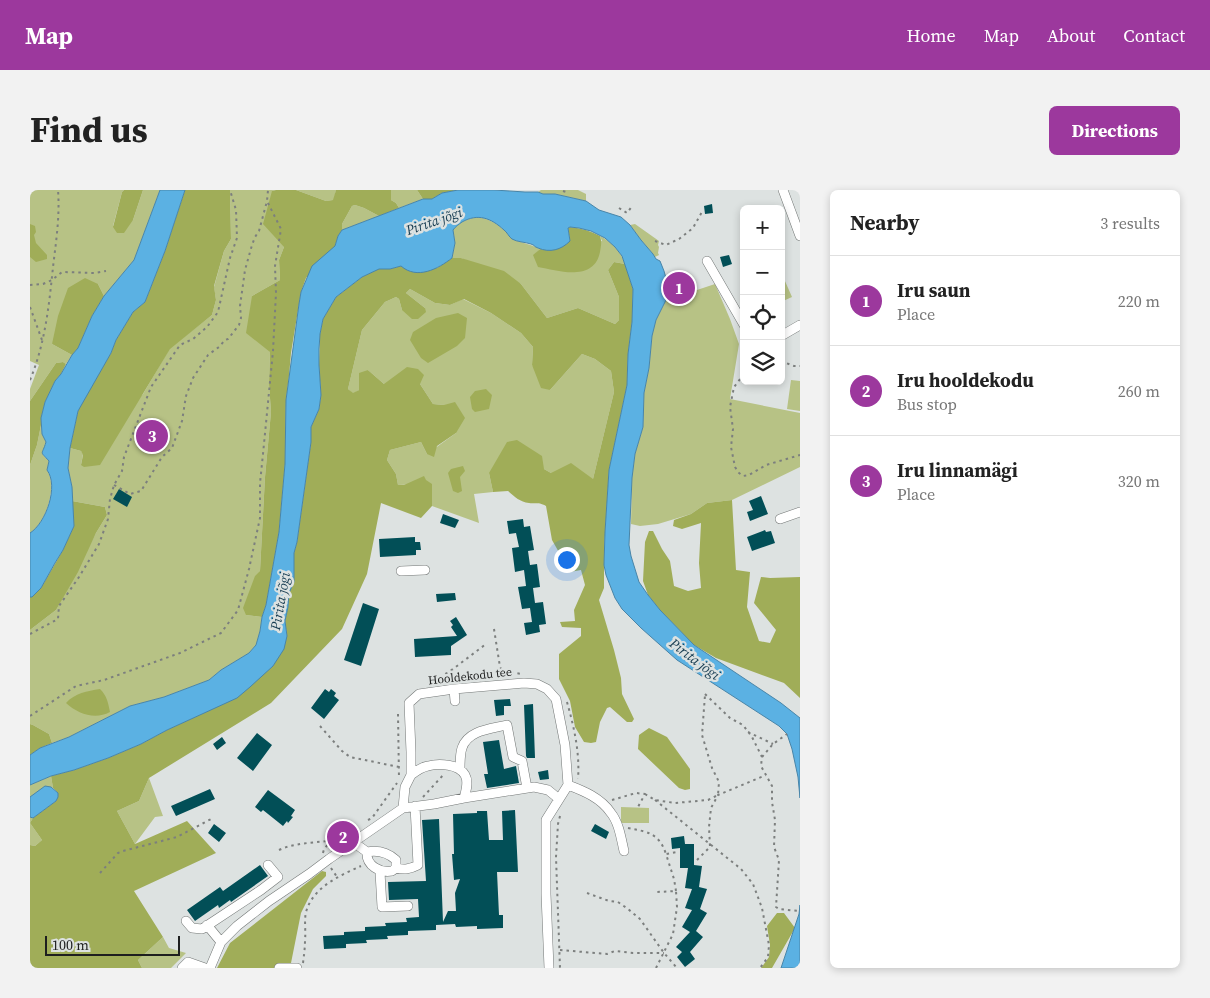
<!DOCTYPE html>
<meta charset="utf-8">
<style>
:root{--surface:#fff;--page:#f2f2f2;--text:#222;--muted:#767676;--line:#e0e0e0;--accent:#9c389d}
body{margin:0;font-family:"Source Serif 4",serif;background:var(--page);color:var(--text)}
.controls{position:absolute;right:15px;top:15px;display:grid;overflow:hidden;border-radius:8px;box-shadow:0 2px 8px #0003}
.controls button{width:45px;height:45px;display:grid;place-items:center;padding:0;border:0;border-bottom:1px solid var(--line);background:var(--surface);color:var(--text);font:25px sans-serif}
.scale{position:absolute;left:15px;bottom:12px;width:135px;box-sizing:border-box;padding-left:5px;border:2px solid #1e1f1f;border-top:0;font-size:14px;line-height:18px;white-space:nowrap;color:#1e1f1f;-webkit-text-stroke:4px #dde2e1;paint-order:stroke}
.you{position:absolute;left:536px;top:369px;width:18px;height:18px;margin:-12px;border:4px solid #fff;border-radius:50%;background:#1a73e8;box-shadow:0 0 0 8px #1a73e833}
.badge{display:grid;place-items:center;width:32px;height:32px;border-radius:50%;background:var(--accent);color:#fff;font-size:16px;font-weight:700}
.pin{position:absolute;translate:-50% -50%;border:2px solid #fff;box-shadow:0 1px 5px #0006}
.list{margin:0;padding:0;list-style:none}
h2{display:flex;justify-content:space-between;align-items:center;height:65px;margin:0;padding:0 20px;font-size:21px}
h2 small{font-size:16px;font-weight:400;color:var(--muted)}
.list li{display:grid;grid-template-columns:32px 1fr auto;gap:15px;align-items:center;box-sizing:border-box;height:90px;padding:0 20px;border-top:1px solid var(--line)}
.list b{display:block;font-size:19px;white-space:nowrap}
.list p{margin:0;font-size:16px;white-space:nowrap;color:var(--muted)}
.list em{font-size:16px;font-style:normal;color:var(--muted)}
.icon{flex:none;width:28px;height:28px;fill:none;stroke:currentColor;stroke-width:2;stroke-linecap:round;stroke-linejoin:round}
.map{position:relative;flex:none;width:770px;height:778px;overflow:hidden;border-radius:8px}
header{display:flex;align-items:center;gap:30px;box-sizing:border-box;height:70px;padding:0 25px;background:var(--accent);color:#fff}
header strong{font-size:24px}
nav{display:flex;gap:28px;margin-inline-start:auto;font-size:18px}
.intro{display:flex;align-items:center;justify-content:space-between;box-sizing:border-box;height:120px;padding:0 30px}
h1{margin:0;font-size:35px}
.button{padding:12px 22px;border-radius:8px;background:var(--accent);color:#fff;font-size:18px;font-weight:700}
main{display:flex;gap:30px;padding:0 30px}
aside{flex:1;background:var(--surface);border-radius:8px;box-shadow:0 2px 8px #0003}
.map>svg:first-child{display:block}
.green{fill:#b7c285}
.forest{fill:#a0ad58}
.water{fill:#5bb1e3;stroke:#4985a8}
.building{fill:#024f57}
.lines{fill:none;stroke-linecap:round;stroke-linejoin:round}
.minor-casing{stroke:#737776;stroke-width:10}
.path{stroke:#7c7f7e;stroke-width:2;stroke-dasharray:2.5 4;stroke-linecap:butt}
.minor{stroke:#fff;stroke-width:9}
.labels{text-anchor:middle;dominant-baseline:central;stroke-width:5;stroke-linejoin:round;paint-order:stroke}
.street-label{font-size:12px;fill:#1e1f1f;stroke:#dde2e1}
.water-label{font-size:14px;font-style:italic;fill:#183d52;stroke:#dde2e1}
</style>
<header>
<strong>Map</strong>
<nav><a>Home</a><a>Map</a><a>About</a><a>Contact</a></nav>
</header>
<div class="intro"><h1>Find us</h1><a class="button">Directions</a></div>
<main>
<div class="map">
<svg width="770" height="778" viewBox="0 0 770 778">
<rect width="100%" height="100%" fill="#dde2e1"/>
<!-- green -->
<path class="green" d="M 0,0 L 94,0 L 92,2 L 83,36 L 103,30 L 113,0 L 130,0 L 104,70 L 74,106 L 68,94 L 22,154 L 42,165 L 36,174 L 33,172 L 26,173 L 0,211 L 0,199 L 9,175 L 0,171 Z
M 200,0 L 246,0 L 242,1 L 254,57 L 249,70 L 250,90 L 222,106 L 240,162 L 239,194 L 241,222 L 235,287 L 230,381 L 216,425 L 232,427 L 230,441 L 226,455 L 219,463 L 191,480 L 179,490 L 134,507 L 100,516 L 39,547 L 22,553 L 19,544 L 3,535 L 0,534 L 0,440 L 26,420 L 66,343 L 77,325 L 75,317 L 42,311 L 42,297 L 38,278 L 40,258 L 51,261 L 53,264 L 51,275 L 113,204 L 140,158 L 182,125 L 186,110 L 184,97 L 194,61 L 201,49 Z
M 266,0 L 306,0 L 304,10 L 296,11 Z
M 361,0 L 387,0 L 393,9 L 369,18 L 366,13 L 361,10 Z
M 511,0 L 548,0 L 556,4 L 556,11 L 525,4 L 513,4 L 508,2 Z
M 325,15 L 334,18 L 349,26 L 312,40 L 312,34 L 322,16 Z
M 447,27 C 457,28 467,33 475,41 C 478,43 480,47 483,49 C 491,53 501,54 510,59 L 504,65 L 572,51 L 570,46 C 582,52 591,62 595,74 L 584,72 L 578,80 L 589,107 L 589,130 L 585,134 L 548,118 L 517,128 L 491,94 L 431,68 L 422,68 L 425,53 L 423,40 C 428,32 438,29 447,27 Z
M 605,34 L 629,51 L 628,55 L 629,57 L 628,63 L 629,65 L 625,67 L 623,64 L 611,50 L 600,35 Z
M 751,82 L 762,107 L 751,112 Z
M 685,94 L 700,129 L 709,154 L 700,209 L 770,223 L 770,277 L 702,310 L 677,313 L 661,324 L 628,334 L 610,336 L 601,334 L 602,288 L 605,264 L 613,237 L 614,203 L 619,178 L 622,146 L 626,130 L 637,108 L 643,108 Z
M 380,99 L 405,113 L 420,115 L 433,109 L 461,123 L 491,143 L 503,157 L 502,175 L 520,200 L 552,164 L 565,169 L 581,181 L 584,202 L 563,289 L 521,283 L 514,279 L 459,283 L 463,302 L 444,304 L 449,333 L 402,316 L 402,294 L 368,295 L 366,284 L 357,270 L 360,260 L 391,252 L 397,264 L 426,243 L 414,215 L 403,214 L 390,194 L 354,194 L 338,180 L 329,200 L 323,204 L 318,199 L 332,140 L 355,112 L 366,107 L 369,109 L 372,120 L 395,118 L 376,103 Z
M 761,190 L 770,191 L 770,221 L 757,219 Z
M 11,235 L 12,244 L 16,252 L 13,265 L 19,271 L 17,280 C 28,296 16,333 0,343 L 0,275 L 7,255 Z
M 21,586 L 23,598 L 21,597 L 0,607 L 0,595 Z
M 119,588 L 133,626 L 125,627 L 105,654 L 87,621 L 109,611 Z
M 591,617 L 619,618 L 619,633 L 591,633 Z
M 0,627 L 3,628 L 0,633 L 12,650 L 5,656 L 0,655 Z
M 133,747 L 139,758 L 156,763 L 141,778 L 112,778 L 108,770 Z"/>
<!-- forest -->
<path class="forest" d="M 94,0 L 113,0 L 103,30 L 94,43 L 87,43 L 83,37 L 92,2 Z
M 155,0 L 200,0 L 201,49 L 194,61 L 184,96 L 186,110 L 182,125 L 140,159 L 70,275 L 54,277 L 51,275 L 53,265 L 51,261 L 40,258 L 48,221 L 50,216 L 81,163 L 86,150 L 103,122 L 115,112 L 135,61 Z
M 246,0 L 266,0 L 296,11 L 303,10 L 306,0 L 361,0 L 361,10 L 366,13 L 369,18 L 349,26 L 334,18 L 325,15 L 322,16 L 312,34 L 312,40 L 308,46 L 305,56 L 276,88 L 271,102 L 261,163 L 259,186 L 256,210 L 255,274 L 249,342 L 236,415 L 232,427 L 216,425 L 213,418 L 225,386 L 230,381 L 235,287 L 241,222 L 239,194 L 240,162 L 216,143 L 222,106 L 250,90 L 249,70 L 254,57 L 233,34 L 242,1 Z
M 387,0 L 428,0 L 412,3 L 402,9 L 393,9 Z
M 0,34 L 5,36 L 6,42 L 4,45 L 6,53 L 17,65 L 17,69 L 6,72 L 0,67 Z
M 540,37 C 551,38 561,41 570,46 C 572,52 571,56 570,62 C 564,92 529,81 508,77 L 503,65 L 510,59 L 520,60 L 540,51 L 538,38 Z
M 422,68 L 431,68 L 474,81 L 491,94 L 517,128 L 548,118 L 585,134 L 589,130 L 589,107 L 578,80 L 584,72 L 595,74 L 603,99 L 602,132 L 598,164 L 597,195 L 579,280 L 574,361 L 574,398 L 569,410 L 584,460 L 591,488 L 592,504 L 604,529 L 602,532 L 597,532 L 580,517 L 577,518 L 570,532 L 566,552 L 561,553 L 554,552 L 545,537 L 540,511 L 529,489 L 529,464 L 551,446 L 551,438 L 532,437 L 530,432 L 545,431 L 544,420 L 555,395 L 551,380 L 540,382 L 522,350 L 516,316 C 509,312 506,314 499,313 C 490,312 485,307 478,301 L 463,302 L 459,283 L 477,252 L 487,250 L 512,266 L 514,279 L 521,283 L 541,273 L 563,289 L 584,202 L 581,181 L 565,169 L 552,164 L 520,200 L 511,198 L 502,175 L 503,157 L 491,143 L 461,123 L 434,109 L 420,115 L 405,113 L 380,99 L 376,103 L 395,118 L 396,122 L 388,129 L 382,129 L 372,120 L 369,109 L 366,107 L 355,112 L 332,140 L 318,199 L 323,203 L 329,200 L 329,183 L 338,180 L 354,194 L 377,177 L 388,179 L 394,185 L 390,194 L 403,214 L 414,215 L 425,212 L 435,228 L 426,243 L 407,256 L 404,267 L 397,264 L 391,252 L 360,260 L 357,270 L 366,284 L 368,295 L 374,295 L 394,286 L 396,290 L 402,294 L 402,316 L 391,328 L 351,313 L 337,384 L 312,439 L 241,513 L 119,588 L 109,611 L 87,621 L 105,654 L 157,631 L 186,663 L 104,701 L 133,747 L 108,770 L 112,778 L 0,778 L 0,655 L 5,656 L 12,650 L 0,633 L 3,628 L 26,611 L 28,603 L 23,598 L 21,586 L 44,580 L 78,568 L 111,554 L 137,540 L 184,518 L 233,484 L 243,476 L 257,446 L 255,431 L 258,417 L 259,403 L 264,392 L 264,363 L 267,352 L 281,252 L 281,237 L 289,219 L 291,205 L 289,175 L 290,144 L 293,129 L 306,107 L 332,87 L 350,78 L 360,79 L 371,76 L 407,78 Z
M 55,88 L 68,94 L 74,106 L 62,126 L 48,158 L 42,165 L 22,154 L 28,126 L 38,98 Z
M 428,123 L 437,128 L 435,148 L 427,156 L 398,173 L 391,168 L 380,150 L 383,142 L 406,128 Z
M 33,172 L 36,174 L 31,184 L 25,191 L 15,212 L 11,228 L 11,235 L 7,255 L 0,275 L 0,211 L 26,173 Z
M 456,199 L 462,205 L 459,219 L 445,222 L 442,219 L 440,207 L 445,201 Z
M 433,276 L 435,281 L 430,287 L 432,301 L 428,303 L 423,301 L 418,283 L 421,279 Z
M 702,310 L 706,380 L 720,382 L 717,417 L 729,451 L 740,453 L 746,440 L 724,413 L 731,387 L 740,388 L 770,387 L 770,508 L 754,493 L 686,468 L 664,455 L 630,420 L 618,405 L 613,391 L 615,352 L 619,341 L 623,341 L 632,359 L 640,371 L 644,396 L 658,401 L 671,398 L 669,373 L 671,333 L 652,339 L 643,336 L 644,330 L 661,324 L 677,313 Z
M 42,311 L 75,317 L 77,325 L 66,343 L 48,382 L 26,420 L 0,440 L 0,407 L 2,407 L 11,398 L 33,360 L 44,336 Z
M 70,499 C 77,506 78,512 80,522 C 65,530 48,524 36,513 C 45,503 57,501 70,499 Z
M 0,534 L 3,535 L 19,544 L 22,553 L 10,558 L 0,565 Z
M 619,538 L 637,547 L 660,579 L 660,599 L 655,600 L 649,598 L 608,559 L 609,545 Z
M 292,681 L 296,682 L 296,686 L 283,699 L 271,723 L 260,778 L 187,778 L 200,753 Z
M 747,723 L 754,723 L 765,738 L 742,778 L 731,778 L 739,767 L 740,755 L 737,736 Z"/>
<!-- water -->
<path class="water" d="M 130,0 L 155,0 L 135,61 L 115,112 L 103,122 L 86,150 L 81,163 L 48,221 L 40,258 L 38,278 L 42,297 L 44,336 L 33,360 L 25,373 L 11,398 L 2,407 L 0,407 L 0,343 C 16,333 29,296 17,280 L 19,271 C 9,260 12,266 16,252 L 12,244 L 11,228 L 15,212 L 25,191 L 31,184 L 42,165 L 48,158 L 62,126 L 74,106 L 104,70 Z
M 428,0 L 464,0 L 495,2 L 508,2 L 513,4 L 525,4 L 556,11 L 569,20 L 591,27 L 600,35 L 611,50 L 623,64 L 626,69 L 630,71 L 634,81 L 638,95 L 637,108 L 626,130 L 622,146 L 619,178 L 614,203 L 613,237 L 605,264 L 602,288 L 599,355 L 601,366 L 609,392 L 618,405 L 630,420 L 664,455 L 751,513 L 770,528 L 770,608 L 768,587 L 762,559 L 757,544 L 749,536 L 647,470 L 611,438 L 592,419 L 585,408 L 576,385 L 574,375 L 575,342 L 579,280 L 597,195 L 598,164 L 602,132 L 603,99 L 592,66 L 585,57 L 575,48 L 561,41 L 549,38 L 540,37 L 538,38 L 540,51 C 531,60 520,63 508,58 C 501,55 508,57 501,54 C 495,52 487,52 482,49 C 479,47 477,42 474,40 C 461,28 448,23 432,32 C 428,35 426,36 423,40 L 425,53 L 422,68 C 408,79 387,90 371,76 L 360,79 L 349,79 L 332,87 L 306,107 L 293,129 L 290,144 L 289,159 L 289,175 L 291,205 L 289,219 L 281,237 L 281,252 L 267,352 L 264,363 L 264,392 L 259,403 L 258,417 L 255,431 L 257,446 L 254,459 L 243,476 L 220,497 L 207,508 L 137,540 L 111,554 L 78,568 L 44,580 L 21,586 L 0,595 L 0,565 L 10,558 L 39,547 L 100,516 L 134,507 L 179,490 L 191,480 L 219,463 L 226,455 L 230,441 L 232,427 L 236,415 L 249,342 L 255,274 L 256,210 L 269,114 L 271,102 L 282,76 L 305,56 L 308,46 L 312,40 L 393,9 L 402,9 L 412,3 Z
M 15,596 L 21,597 L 28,603 L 28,607 L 26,611 L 3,628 L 0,627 L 0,607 Z
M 770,715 L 770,778 L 751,778 L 769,724 Z"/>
<!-- building -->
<path class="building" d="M 682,14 L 683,23 L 675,24 L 674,16 Z
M 699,65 L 702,74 L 693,77 L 690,67 Z
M 655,89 L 659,102 L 642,108 L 638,95 Z
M 89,299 L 102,307 L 97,317 L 83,309 Z
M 731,306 L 738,324 L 720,331 L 717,322 L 723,320 L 719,311 Z
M 413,324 L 429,330 L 425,338 L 410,333 Z
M 493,329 L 494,337 L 500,336 L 504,360 L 498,361 L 500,375 L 507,374 L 510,397 L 503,398 L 505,413 L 513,412 L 516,434 L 509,435 L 510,442 L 496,445 L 494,433 L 502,432 L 500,418 L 492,419 L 488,397 L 496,396 L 494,380 L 485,382 L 482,358 L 489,357 L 486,343 L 479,344 L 477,331 Z
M 735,340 L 736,342 L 741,341 L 745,353 L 722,361 L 717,347 Z
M 385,347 L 385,352 L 390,352 L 391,360 L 386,360 L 386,365 L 350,367 L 349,349 Z
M 425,403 L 426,410 L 407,412 L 406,404 Z
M 333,413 L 349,419 L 331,476 L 314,470 Z
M 426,427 L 437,445 L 421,456 L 421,465 L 385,467 L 384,449 L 427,446 L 421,437 L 423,435 L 420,431 Z
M 295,499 L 299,502 L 301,499 L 306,503 L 304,506 L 309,510 L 294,529 L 281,518 Z
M 480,509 L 481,516 L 474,516 L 474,525 L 466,526 L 464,510 Z
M 503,514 L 505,568 L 497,568 L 496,566 L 494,515 Z
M 227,543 L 242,555 L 223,581 L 207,568 Z
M 192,547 L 196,553 L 187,560 L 183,554 Z
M 469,550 L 474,579 L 486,576 L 489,593 L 457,598 L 454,584 L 458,584 L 453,552 Z
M 518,580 L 519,589 L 510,590 L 508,582 Z
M 180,599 L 185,609 L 146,626 L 141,616 Z
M 238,600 L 265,620 L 261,626 L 263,627 L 258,633 L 257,631 L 253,636 L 233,620 L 231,622 L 225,617 Z
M 485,620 L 488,682 L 467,682 L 469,725 L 473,725 L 473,738 L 447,739 L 447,736 L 426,737 L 425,734 L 406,735 L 406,740 L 378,741 L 378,745 L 357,746 L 358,749 L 336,750 L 337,753 L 316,754 L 316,758 L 294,759 L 293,746 L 314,745 L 314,742 L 335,741 L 335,737 L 356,736 L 355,733 L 377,732 L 376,728 L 389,727 L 388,709 L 359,710 L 358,692 L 396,691 L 392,630 L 409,629 L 413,732 L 418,721 L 426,721 L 425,703 L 430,689 L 424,690 L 422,664 L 424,664 L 423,624 L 447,623 L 447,621 L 457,621 L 459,650 L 473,650 L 472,621 Z
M 184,634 L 196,643 L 189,652 L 178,643 Z
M 565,634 L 579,642 L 576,649 L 561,641 Z
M 654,646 L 655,654 L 664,654 L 664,675 L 672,676 L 669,697 L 677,699 L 670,719 L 677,723 L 666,741 L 673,747 L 660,762 L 665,769 L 655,777 L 647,767 L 652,762 L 646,757 L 660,742 L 652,737 L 662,720 L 655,718 L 662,699 L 655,698 L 658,678 L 650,678 L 650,658 L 642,659 L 641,648 Z
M 230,675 L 238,686 L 201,712 L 200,710 L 189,718 L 188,715 L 165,731 L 157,720 L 190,697 L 193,701 Z"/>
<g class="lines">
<defs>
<path id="minor" d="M 753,0 L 770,46
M 677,71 L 714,135
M 751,146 L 770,135
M 750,329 L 770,322
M 371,381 L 395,380
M 424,499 L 425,511
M 430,579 C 430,573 430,564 432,558 C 438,540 461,539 477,535 L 483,567 L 492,571 L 497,598
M 538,595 C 554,601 571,608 581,623 C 589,633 591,648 594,661
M 434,608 L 504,597 L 518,600 L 529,609
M 373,618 L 375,597 L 381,585 L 381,562 L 379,513 L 389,504 L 424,499 L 494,493 L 507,494 L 517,499 L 526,509 L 535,555 L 538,595 L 516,630 L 516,704 L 519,778
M 323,652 L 337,662 C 336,676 350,683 362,681 L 366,678 L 366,670 C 357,662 348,660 337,662
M 366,678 C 375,680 380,679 388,675 L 385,616
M 350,682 L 352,717 L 378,716
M 156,731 L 162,738 L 172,739 L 231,700 L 248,687 L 238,675
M 177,735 L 191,752
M 152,778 L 158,772 L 175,778
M 180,778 L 191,752 L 207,736 L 239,711 L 279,684 L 299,669 L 373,618 L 404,614 L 434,608 C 436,601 439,592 435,585 C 429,574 409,573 398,576 C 392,577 386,581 381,585
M 249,778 L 267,778"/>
</defs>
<!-- minor casing -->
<use href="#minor" class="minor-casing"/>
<!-- path -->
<path class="path" d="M 533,1 L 536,2 L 536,0
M 589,18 L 597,23 L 603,15
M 625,51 L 636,55 L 649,49 L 663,38 L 673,20
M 0,95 L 13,94 L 22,90 L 32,82 L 65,83 L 76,81
M 0,117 L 12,150
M 751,171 L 764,176 L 770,176
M 714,184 L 704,197 L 700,217 L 703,239 L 701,257 L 705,277 L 709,283 L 713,286 L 719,285 L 736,275 L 770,265
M 0,190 C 15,154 19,116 23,77 C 26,52 30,26 28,0
M 84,295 L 100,304 L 111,301 L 132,267 L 142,258 L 152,231 L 156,206 L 163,188 L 178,165 L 189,157 L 195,150 L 198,149 L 209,135 L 211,128 L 210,116 L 215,80 L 222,55 L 225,47 L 229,41 L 237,11 L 238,0
M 464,439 L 470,477 L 472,481 L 492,484
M 0,444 L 28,429 L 29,416 L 49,387 L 69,354 L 78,329 L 80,309 L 84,295 L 92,281 L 94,267 L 121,197 L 150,155 L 163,149 L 177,137 L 188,122 L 200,68 L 207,48 L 206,20 L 200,0
M 398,493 L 419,482 L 456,454
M 675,504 L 700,528 L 713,535 L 722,547 L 732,567 L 731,576 L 742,596 L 742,612 L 745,630 L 744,657 L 749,670 L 746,717 L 749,719 L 769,721
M 537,512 C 544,537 550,563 548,589
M 368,524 L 369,589
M 0,526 L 46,496 L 74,490 L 150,463 L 191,443 L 208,420 L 219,379 L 230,328 L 230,293 L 233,264 L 243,161 L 246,103 L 245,76 L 251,39 L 237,11
M 290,536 L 312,561 L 320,567 L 369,577
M 718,542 L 743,554
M 732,567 L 743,554 L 757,544
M 615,604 L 625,610 L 645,613 L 678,610 L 688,605 L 689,592 L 682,578 L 672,545 L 675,505
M 393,607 L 415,583
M 582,610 L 606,603 L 615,604 L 608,617
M 625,610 L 711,679 L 723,694 L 732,718 L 739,755 L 738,767 L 730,778
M 530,626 L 528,634 L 526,667 L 530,778
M 338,630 L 342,628 L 367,593
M 598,638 C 618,642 629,643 636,664
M 249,660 C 264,653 281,653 297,651 L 302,652
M 293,663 C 295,653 305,651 313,647
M 667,670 L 680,657 L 679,637 L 681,618 L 688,605 L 736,585
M 301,678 L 307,687
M 70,683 L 88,663 L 93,661 L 147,647 L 183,628
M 646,701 L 644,689 L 636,664 L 647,662
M 557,703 L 579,711 L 588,712 L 598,719 L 610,729 L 634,763 L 647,778
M 530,760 L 577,764 L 585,761 L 603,763 L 634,763
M 273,773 C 274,765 275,758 275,750 C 276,741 274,731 276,722 C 283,697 309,686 331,676
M 626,778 L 643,744 L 647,717 L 646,701 L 627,702"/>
<!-- minor -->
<use href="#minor" class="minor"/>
</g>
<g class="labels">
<!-- street labels -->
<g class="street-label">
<text transform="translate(440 486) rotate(-6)">Hooldekodu tee</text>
</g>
<!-- water labels -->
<g class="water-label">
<text transform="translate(404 31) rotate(-19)">Pirita jõgi</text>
<text transform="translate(250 411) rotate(-80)">Pirita jõgi</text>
<text transform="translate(665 469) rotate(37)">Pirita jõgi</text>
</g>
</g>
</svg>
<div class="controls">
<button>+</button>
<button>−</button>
<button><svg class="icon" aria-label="locate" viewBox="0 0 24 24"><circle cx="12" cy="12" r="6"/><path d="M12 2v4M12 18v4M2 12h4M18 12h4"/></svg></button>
<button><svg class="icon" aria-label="layers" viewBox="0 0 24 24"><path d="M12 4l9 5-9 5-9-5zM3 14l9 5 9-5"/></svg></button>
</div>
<div class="scale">100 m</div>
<div class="you"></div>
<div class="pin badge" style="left:649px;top:98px">1</div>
<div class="pin badge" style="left:313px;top:647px">2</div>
<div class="pin badge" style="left:122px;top:246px">3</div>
</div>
<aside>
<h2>Nearby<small>3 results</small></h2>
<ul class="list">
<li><span class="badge">1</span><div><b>Iru saun</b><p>Place</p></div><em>220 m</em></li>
<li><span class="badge">2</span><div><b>Iru hooldekodu</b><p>Bus stop</p></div><em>260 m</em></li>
<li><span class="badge">3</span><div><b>Iru linnamägi</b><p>Place</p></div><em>320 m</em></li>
</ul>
</aside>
</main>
